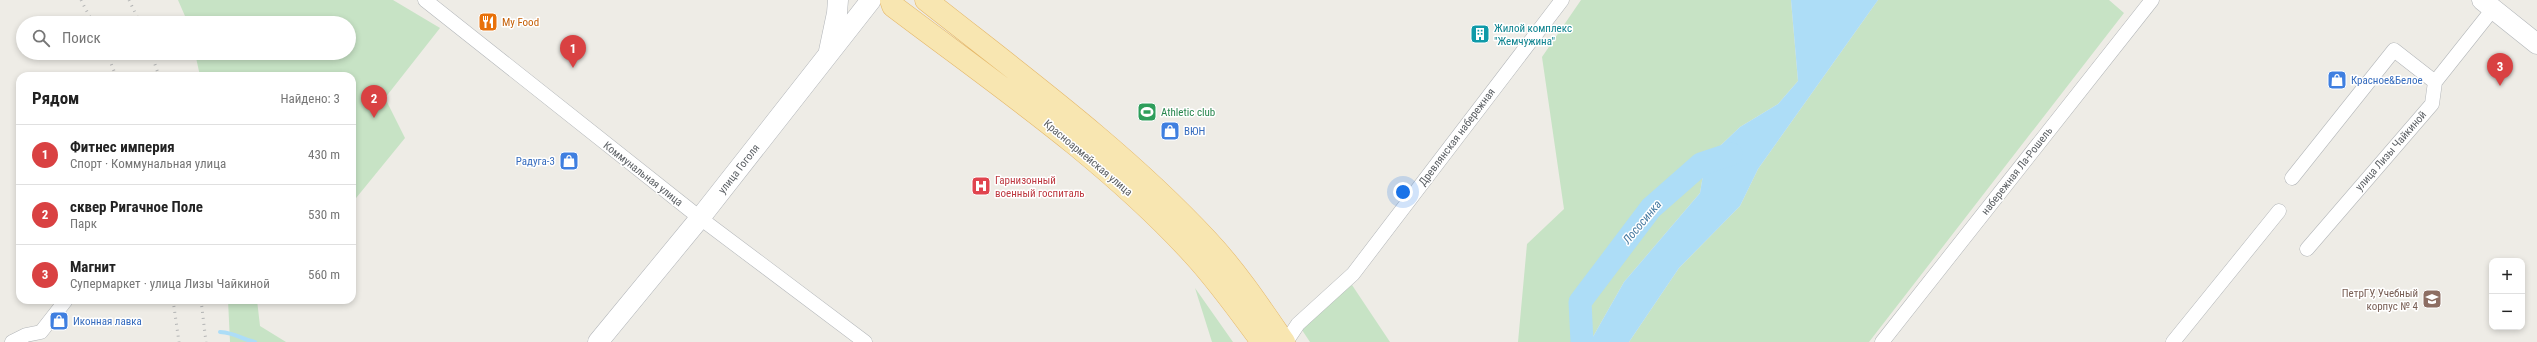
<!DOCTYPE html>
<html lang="ru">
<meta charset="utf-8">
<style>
:root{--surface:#fff;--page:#f6f6f6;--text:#222;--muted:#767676;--line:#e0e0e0;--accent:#d94142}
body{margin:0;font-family:"Roboto Condensed",sans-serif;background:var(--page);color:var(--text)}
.controls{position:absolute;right:12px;bottom:12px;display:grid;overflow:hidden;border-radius:8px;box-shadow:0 2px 6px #0003}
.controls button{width:36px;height:36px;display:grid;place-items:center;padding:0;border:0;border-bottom:1px solid var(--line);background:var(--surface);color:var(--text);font:20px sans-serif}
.you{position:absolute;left:1403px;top:192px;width:14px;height:14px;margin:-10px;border:3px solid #fff;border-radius:50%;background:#1a73e8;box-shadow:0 0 0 6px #1a73e833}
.badge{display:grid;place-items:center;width:26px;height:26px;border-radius:50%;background:var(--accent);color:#fff;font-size:13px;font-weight:700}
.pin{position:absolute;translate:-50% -33px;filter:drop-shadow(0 1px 2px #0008)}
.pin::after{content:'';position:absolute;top:21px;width:14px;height:12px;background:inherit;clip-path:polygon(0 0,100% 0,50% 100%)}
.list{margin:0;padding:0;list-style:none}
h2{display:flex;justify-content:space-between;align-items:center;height:52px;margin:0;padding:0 16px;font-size:17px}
h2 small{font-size:13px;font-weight:400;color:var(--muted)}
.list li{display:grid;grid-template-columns:26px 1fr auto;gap:12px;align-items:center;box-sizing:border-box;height:60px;padding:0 16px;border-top:1px solid var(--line)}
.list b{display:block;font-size:15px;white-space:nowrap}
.list p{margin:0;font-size:13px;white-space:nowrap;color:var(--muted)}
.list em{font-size:13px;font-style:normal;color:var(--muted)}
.icon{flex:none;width:22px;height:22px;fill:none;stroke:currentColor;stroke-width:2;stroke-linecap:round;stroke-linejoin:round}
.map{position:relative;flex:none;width:2537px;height:342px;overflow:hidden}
.search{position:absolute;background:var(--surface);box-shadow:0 2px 6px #0003;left:16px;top:16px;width:340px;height:44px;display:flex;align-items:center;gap:10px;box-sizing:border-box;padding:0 14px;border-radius:22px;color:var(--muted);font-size:15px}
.panel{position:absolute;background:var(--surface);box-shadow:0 2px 6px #0003;left:16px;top:72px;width:340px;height:232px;border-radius:12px}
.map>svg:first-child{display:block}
.green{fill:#c7e3c5}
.water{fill:#adddf7}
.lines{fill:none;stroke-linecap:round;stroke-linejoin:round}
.stream{stroke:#adddf7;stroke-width:4}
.river{stroke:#adddf7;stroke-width:23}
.minor-casing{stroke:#b3b6b9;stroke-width:15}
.secondary-casing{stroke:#b2b5b9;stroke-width:21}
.primary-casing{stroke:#e5b768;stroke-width:23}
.minor{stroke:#fff;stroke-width:14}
.secondary{stroke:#fff;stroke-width:20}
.primary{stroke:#f8e6b1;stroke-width:22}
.rail{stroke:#b4b5b5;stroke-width:3;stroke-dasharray:1 5;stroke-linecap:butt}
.labels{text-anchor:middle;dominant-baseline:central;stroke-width:3;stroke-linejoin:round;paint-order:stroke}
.food-label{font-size:11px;fill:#c56008;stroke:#fff;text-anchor:start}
.culture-label{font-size:11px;fill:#0d838f;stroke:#fff;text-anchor:start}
.shop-label{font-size:11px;fill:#366cbe;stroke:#fff;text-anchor:start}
.leisure-label{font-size:11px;fill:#27864d;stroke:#fff;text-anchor:start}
.street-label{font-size:11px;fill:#5d6165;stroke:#fff}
.health-label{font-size:11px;fill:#be3a42;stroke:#fff;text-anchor:start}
.education-label{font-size:11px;fill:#785e54;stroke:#fff;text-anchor:end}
.water-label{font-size:12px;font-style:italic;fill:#477aa0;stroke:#fff}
</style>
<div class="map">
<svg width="2537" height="342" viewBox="0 0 2537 342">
<rect width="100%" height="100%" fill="#eeece6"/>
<!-- green -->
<path class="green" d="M 178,0 L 393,0 L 440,28 L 385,98 L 405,138 L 352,203 L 352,76 L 200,76 L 195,53 L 349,53 L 349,23 L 188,23 Z
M 1581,0 L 1791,0 L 1798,81 L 1778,104 L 1740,127 L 1701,164 L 1704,169 L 1700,193 L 1624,282 L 1590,342 L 1518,342 L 1527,244 L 1564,209 L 1542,57 Z
M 1878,0 L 2109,0 L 2124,13 L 1869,342 L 1629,342 L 1679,268 L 1740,206 L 1758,169 Z
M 1352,285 L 1390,342 L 1310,342 L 1298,324 Z
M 1195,288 L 1233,342 L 1212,342 Z
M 228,300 L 257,300 L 260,326 L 286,342 L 230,342 Z"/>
<!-- water -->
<path class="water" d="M 1791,0 L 1878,0 L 1758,169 L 1740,206 L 1679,268 L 1629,342 L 1590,342 L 1624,282 L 1700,193 L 1704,169 L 1701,164 L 1740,127 L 1778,104 L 1798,81 Z"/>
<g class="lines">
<!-- stream -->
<path class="stream" d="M 220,332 C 237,333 240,339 255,342"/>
<!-- river -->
<path class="river" d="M 1582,342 L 1580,302 L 1651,208 L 1701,164 L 1731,154"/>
<defs>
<path id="minor" d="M 425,0 L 700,218 L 865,342
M 2292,178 L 2394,50 L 2435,82
M 2307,249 L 2432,104 L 2435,82 L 2493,9
M 12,342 L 26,335 L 41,332 L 66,300
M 1286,342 L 1298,324 L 1353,274 L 1562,0
M 1882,342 L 2152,0
M 2173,342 L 2279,211"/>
<path id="secondary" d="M 2482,0 L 2537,44
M 829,51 L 837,13 L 838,0
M 598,342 L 700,218 L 871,0"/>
<path id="primary" d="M 891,0 L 893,6 C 996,84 1105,158 1193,254 C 1218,281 1240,312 1262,342
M 926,0 C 1022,76 1123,150 1207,240 C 1236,271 1260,307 1284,342"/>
</defs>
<!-- minor casing -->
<use href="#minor" class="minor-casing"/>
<!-- secondary casing -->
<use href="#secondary" class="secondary-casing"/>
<!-- primary casing -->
<use href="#primary" class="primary-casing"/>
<!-- minor -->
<use href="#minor" class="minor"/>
<!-- secondary -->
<use href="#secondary" class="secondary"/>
<!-- primary -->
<use href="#primary" class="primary"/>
<!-- rail -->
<path class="rail" d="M 81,0 L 93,23
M 129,0 L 140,23
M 107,53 L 116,76
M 151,53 L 159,76
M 173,300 L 179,342
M 201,300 L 206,342"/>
</g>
<!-- icons -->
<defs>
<symbol id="restaurant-square" viewBox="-11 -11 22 22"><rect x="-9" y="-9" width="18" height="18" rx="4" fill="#e8710a" stroke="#fff"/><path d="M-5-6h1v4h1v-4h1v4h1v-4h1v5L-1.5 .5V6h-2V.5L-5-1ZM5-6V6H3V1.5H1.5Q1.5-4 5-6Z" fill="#fff"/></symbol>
<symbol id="building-square" viewBox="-11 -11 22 22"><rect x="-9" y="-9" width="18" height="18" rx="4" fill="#0f9aa8" stroke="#fff"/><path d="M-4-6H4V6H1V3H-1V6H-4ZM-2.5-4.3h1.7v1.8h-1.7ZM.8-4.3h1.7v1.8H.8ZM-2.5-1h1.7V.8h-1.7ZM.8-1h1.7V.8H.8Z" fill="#fff"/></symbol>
<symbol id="shop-square" viewBox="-11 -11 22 22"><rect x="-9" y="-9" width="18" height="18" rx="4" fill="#3f7fe0" stroke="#fff"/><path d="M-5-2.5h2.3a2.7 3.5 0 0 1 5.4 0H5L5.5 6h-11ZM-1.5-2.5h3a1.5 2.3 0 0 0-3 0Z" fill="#fff"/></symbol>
<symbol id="stadium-square" viewBox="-11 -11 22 22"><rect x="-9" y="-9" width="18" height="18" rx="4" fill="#2e9e5b" stroke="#fff"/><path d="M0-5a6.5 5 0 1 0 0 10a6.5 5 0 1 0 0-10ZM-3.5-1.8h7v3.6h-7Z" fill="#fff"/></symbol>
<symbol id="hospital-square" viewBox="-11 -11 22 22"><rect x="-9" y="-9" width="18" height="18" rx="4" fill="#e0444e" stroke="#fff"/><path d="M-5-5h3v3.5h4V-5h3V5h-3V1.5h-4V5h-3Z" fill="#fff"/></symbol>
<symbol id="university-square" viewBox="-11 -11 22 22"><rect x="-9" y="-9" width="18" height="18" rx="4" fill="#8d6e63" stroke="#fff"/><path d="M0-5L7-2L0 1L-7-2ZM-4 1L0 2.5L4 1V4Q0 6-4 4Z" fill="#fff"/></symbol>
</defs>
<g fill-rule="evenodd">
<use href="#restaurant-square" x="477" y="11" width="22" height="22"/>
<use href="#building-square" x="1469" y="23" width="22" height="22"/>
<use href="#shop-square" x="2326" y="69" width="22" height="22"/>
<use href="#stadium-square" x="1136" y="101" width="22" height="22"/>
<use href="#shop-square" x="1159" y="120" width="22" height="22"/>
<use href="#shop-square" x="558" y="150" width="22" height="22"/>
<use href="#hospital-square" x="970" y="175" width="22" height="22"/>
<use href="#university-square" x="2421" y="288" width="22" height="22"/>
<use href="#shop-square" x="48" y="310" width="22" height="22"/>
</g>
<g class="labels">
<!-- food labels -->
<g class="food-label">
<text x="502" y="22">My Food</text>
</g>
<!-- culture labels -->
<g class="culture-label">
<text x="1494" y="28">Жилой комплекс<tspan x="1494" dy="13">"Жемчужина"</tspan></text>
</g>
<!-- shop labels -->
<g class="shop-label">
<text x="2351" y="80">Красное&amp;Белое</text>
<text x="1184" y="131">ВЮН</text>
<text x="555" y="161" text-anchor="end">Радуга-3</text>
<text x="73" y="321">Иконная лавка</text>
</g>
<!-- leisure labels -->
<g class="leisure-label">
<text x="1161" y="112">Athletic club</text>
</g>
<!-- street labels -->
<g class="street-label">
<text transform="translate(1457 137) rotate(-53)">Древлянская набережная</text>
<text transform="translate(2391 151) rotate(-49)">улица Лизы Чайкиной</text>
<text transform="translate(1088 158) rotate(40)">Красноармейская улица</text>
<text transform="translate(739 169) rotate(-52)">улица Гоголя</text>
<text transform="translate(2017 171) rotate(-52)">набережная Ла-Рошель</text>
<text transform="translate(643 174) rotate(38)">Коммунальная улица</text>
</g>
<!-- health labels -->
<g class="health-label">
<text x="995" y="180">Гарнизонный<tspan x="995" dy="13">военный госпиталь</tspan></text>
</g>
<!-- education labels -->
<g class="education-label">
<text x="2418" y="293">ПетрГУ, Учебный<tspan x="2418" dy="13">корпус № 4</tspan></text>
</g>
<!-- water labels -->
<g class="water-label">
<text transform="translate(1642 222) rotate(-50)">Лососинка</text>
</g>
</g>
</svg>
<div class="controls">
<button>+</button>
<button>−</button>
</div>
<div class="you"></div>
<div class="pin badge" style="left:573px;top:68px">1</div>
<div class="pin badge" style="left:374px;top:118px">2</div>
<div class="pin badge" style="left:2500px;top:86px">3</div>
<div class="search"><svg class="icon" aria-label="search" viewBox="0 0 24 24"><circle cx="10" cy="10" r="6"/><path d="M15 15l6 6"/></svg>Поиск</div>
<section class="panel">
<h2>Рядом<small>Найдено: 3</small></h2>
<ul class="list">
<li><span class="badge">1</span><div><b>Фитнес империя</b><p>Спорт · Коммунальная улица</p></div><em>430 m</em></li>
<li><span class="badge">2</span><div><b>сквер Ригачное Поле</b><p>Парк</p></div><em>530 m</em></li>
<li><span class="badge">3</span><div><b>Магнит</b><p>Супермаркет · улица Лизы Чайкиной</p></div><em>560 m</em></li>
</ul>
</section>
</div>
